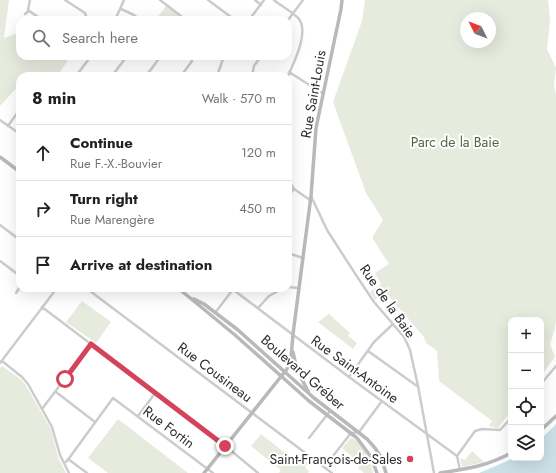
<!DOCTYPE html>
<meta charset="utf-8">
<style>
:root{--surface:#fff;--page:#f2f2f2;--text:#202124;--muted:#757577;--line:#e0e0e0}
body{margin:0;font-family:Jost,sans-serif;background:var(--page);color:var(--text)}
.controls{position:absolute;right:12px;bottom:12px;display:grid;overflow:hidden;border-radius:8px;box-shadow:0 4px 16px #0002}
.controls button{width:36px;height:36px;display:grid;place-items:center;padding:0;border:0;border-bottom:1px solid var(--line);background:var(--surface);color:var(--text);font:20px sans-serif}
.compass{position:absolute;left:460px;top:12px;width:36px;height:36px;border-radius:50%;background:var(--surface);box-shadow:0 4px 16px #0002;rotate:312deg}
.stop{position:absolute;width:12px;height:12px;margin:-9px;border:3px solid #d4435a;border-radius:50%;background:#fff}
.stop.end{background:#d4435a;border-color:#fff;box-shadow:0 1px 4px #0008}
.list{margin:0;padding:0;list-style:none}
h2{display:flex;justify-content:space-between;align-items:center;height:52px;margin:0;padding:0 16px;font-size:17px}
h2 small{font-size:13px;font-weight:400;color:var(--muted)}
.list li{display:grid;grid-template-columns:26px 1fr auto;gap:12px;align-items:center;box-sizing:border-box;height:56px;padding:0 16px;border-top:1px solid var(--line)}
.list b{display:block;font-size:15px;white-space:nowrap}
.list p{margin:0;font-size:13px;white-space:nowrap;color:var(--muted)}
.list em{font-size:13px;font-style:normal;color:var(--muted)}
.icon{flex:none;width:22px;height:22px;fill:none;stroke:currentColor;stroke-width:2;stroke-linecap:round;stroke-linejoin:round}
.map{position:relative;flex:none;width:556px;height:473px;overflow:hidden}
.search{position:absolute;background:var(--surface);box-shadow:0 4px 16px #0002;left:16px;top:16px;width:276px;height:44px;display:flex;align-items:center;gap:10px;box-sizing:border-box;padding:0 14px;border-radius:12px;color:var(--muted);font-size:15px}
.panel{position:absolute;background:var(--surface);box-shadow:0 4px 16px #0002;left:16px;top:72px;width:276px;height:220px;border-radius:12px}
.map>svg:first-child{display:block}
.green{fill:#e6ebde;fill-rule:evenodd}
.water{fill:#cce0e8}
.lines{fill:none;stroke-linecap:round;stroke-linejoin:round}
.street{stroke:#ccc;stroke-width:2.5}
.secondary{stroke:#b9b9b9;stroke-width:3.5}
.route{stroke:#d4435a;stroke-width:5}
.poi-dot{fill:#d4435a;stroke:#fff;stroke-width:1.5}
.labels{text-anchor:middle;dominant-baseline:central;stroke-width:4;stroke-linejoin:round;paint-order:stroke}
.street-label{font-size:14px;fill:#2f2f2f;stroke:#fff}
.park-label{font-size:14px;fill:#556641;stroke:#fff}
.poi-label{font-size:14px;fill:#2f2f2f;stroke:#fff;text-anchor:end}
</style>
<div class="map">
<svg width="556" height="473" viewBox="0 0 556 473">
<rect width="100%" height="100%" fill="#fff"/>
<!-- green -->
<path class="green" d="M 0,0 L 9,0 L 4,38 L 20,32 L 20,56 L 70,57 L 58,75 L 47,74 L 46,76 L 20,76 L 20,84 L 0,106 Z
M 365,0 L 548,0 L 550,20 L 547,49 L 556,68 L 554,84 L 556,94 L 556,321 L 555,328 L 550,344 L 555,357 L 541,376 L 541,320 L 511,320 L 511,411 L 498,428 L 491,427 L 489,425 L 492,421 L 439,381 L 437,351 L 426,343 L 424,337 L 386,293 L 375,300 L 370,292 L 381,284 L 375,273 L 389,264 L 373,239 L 373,236 L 383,220 L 366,193 L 333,102 L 362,21 ZM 466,18 L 490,18 L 490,42 L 466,42 Z
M 167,5 L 182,17 L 179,20 L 155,20 Z
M 82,301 L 111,322 L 96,343 L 66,322 Z
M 329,314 L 350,333 L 348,336 L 357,343 L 353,349 L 318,322 Z
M 2,366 L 19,378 L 25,384 L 51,429 L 58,457 L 66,473 L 0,473 L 0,368 Z
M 118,419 L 188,473 L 108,473 L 88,458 Z
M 261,434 L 300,465 L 308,456 L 311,458 L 305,467 L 309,471 L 308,473 L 279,473 L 281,470 L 251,446 Z
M 351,438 C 361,439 372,463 373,473 L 364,473 L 358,468 L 361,464 L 342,448 Z
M 472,451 L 484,462 L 462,467 L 460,458 L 465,460 Z"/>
<!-- water -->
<path class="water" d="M 556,424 L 556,473 L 479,473 L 514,458 L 541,458 L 541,439 Z"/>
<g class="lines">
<!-- street -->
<path class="street" d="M 30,0 L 28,10 L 42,20
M 65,0 L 85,13 L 86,16 L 83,20
M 160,0 L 186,20
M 208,0 L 235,20
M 255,0 L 261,5
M 274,0 C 281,6 293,12 299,19 C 309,33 294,62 288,76
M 121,9 L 134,15 L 140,20
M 25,14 L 29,11
M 115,20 L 124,0
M 249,20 L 264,0
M 288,20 L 303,0
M 289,72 L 322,93
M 78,73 L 83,76
M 76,76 L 91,56
M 112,76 L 127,56
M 146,76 L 161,56
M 181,76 L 192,61 L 189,56
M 217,76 L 224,56
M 252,76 L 254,66 L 261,56
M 0,120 L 20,134
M 8,126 L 20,109
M 288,179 L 294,189 L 310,200
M 288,196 L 294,189
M 311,196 L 327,230 L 356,275 L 374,302 L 404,337 L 410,350 L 418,386 L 434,473
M 0,225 L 20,240
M 288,253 L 303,258
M 0,261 L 20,276
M 288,287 L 298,288
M 86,288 L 332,473
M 231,288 L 349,377 L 457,456 L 460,470
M 16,293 L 20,287
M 42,307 L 223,444 L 258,473
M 258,308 L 269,296 L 284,288
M 215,313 L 234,288
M 368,351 L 417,386
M 2,361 L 22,377 L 28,384 L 52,427 L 60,455 L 69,473
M 0,363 L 57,288
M 349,377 L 374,342 L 393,324
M 541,384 L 556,366
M 56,392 L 95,422
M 42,409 L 91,344
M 138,416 L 156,392
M 309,438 L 330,411
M 333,456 L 351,433 L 359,432 L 382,401
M 457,456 L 475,431 L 482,429 L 500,430 L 511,418
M 68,459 L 87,473
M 64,463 L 67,461 L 113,398 L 213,473"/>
<!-- secondary -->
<path class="secondary" d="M 0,157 L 20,172
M 178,288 L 235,335 L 309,401 L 357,438 L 371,457 L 377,473
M 194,299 L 204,304 L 238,330 L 314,398 L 367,439 L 375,448 L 381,457 L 386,473
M 293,352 L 297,370 L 308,391
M 541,430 L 556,416
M 204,473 L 287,369 L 290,362 L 291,358 L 293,334 L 311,196 L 316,128 L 341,9 L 342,0
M 440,473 C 466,469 488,466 511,453"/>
</g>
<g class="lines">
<!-- route -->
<path class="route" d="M 65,379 L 91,344 L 225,446"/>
</g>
<!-- markers -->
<circle class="poi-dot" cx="410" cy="459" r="4"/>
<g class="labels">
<!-- street labels -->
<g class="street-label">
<text transform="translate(313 94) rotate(-80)">Rue Saint-Louis</text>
<text transform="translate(388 301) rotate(55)">Rue de la Baie</text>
<text transform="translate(355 369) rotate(36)">Rue Saint-Antoine</text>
<text transform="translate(215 372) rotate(37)">Rue Cousineau</text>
<text transform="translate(303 372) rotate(41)">Boulevard Gréber</text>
<text transform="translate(169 427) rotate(37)">Rue Fortin</text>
</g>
<!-- park labels -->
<g class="park-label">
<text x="455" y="142">Parc de la Baie</text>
</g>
<!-- poi labels -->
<g class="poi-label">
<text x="402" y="459">Saint-François-de-Sales</text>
</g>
</g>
</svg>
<div class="controls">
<button>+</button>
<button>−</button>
<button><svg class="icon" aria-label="locate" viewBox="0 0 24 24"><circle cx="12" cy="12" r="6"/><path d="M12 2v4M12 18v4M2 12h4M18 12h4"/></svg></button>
<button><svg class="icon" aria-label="layers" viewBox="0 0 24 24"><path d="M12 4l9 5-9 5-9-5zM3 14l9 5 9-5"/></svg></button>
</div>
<svg class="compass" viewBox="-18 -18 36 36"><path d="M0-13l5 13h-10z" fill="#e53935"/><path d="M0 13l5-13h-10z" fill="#757577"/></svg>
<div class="stop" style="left:65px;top:379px"></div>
<div class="stop end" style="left:225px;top:446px"></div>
<div class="search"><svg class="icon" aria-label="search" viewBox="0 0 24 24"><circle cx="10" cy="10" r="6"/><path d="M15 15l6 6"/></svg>Search here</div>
<section class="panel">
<h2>8 min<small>Walk · 570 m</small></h2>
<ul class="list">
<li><svg class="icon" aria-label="ahead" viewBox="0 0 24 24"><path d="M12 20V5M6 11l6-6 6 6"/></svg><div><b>Continue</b><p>Rue F.-X.-Bouvier</p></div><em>120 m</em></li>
<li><svg class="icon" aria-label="right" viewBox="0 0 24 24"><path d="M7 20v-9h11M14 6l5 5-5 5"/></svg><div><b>Turn right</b><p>Rue Marengère</p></div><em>450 m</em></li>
<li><svg class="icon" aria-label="arrive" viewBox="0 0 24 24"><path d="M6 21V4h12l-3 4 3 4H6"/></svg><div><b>Arrive at destination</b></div></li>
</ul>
</section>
</div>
